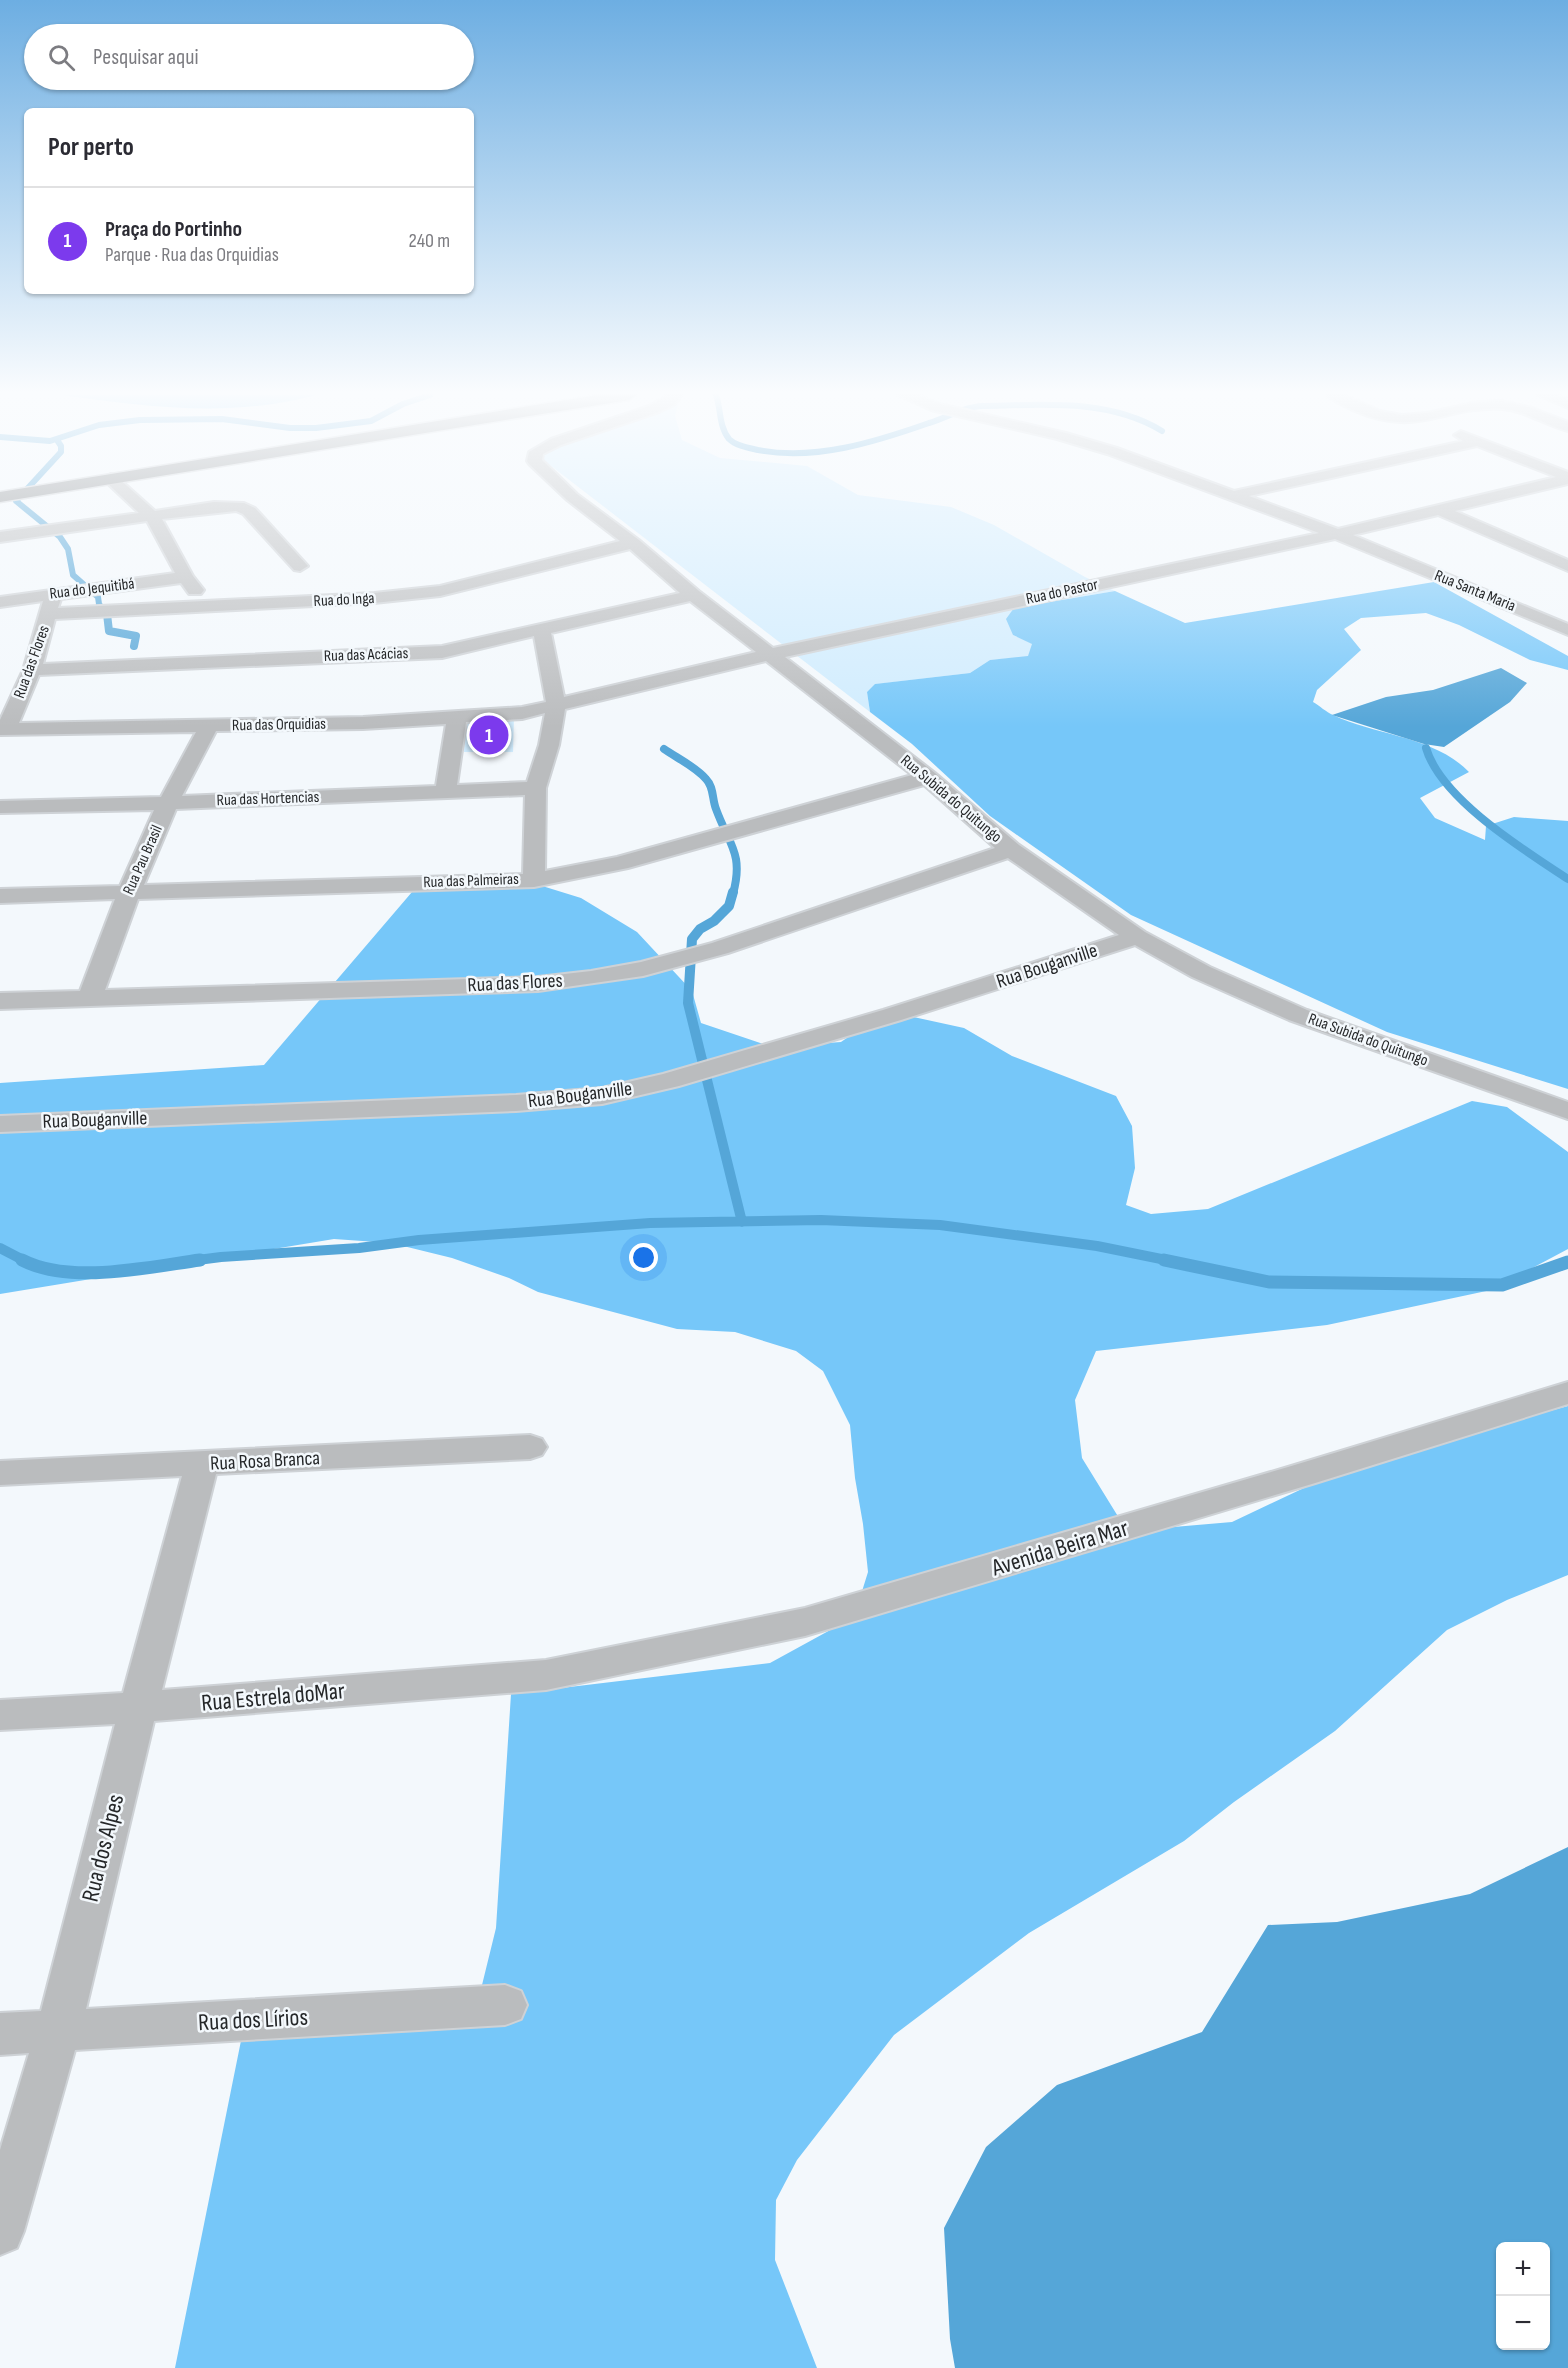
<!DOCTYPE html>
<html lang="pt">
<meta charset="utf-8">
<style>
:root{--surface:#fff;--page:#f7f7f7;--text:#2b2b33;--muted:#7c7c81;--line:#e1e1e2;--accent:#7c3aed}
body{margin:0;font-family:"Sofia Sans Condensed",sans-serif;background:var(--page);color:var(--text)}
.controls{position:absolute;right:18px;bottom:18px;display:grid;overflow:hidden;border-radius:9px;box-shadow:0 2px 4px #0004}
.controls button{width:54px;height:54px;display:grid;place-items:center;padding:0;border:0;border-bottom:2px solid var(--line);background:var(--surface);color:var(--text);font:30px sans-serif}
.you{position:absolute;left:644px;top:1258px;width:21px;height:21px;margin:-15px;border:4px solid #fff;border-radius:50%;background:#1a73e8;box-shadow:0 0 0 9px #1a73e833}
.badge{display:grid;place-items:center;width:39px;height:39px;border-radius:50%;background:var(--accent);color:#fff;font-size:20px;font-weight:700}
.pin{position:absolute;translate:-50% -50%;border:3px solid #fff;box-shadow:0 2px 6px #0006}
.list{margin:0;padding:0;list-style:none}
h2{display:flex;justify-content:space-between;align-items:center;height:78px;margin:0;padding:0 24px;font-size:26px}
h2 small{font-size:20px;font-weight:400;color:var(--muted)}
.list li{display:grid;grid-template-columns:39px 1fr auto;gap:18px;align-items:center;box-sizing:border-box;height:108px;padding:0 24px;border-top:2px solid var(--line)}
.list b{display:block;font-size:22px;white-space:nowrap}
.list p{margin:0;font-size:20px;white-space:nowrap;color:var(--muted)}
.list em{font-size:20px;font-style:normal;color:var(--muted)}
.icon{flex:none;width:33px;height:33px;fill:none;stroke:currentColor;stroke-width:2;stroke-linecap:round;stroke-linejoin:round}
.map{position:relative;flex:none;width:1568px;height:2368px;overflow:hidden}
.search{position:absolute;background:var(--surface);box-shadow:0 2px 4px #0004;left:24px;top:24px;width:450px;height:66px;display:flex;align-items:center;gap:15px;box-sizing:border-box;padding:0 21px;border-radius:33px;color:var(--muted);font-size:22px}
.panel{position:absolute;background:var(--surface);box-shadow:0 2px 4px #0004;left:24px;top:108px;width:450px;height:186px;border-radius:9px}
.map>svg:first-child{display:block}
.green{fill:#d0ecfe}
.forest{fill:#76c7f9}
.water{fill:#55a6d8;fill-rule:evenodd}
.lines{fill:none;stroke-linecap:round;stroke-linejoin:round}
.stream-far3{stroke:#55a6d8;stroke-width:6}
.stream-far2{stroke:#55a6d8;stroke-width:8}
.stream-far1{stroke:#55a6d8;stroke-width:10}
.stream{stroke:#55a6d8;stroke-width:13}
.street-casing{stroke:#ced2d6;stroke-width:4}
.primary-casing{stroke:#ced2d6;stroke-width:3}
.street{fill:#babcbe;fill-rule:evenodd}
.primary{fill:#868a8d;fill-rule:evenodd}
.labels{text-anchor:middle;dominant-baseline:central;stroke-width:5;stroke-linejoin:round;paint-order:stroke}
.far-street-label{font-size:16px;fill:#252729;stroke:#f3f8fc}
.street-label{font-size:20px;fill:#252729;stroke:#f3f8fc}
.near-street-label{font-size:24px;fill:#252729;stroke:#f3f8fc}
</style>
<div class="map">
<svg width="1568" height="2368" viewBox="0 0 1568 2368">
<rect width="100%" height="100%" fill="#f3f8fc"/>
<!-- green -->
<path class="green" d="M 678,404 L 675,416 L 682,440 L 720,458 L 807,466 L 858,495 L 951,507 L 994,525 L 1085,577 L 1115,591 L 1014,608 L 1013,635 L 1033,644 L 1028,657 L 990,660 L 970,673 L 876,684 L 867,692 L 870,712 L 533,452 Z
M 514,716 L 513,752 L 464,752 L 466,718 Z"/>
<!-- forest -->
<path class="forest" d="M 62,395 L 316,395 C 233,418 146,407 62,395 Z
M 1434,582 L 1568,656 L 1568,670 L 1530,660 L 1459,625 L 1426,613 L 1361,618 L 1344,629 L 1361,650 L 1317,690 L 1313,702 C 1320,706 1326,712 1333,715 C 1377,736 1434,736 1469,772 L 1420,798 L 1435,818 L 1485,840 L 1486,826 L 1514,817 L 1568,821 L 1568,1089 L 1387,1032 L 1131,915 L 990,816 L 912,744 L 870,712 L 867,692 L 875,684 L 970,673 L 990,660 L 1028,656 L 1032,644 L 1013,635 L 1006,619 L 1014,608 L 1115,591 L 1185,623 Z
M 415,883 L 539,885 L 581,898 L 637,932 L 692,991 L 701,1023 L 772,1047 L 841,1042 L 886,1011 L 964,1028 L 1012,1056 L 1116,1096 L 1132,1126 L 1135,1168 L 1126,1205 L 1151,1214 L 1208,1209 L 1472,1101 L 1507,1107 L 1568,1152 L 1568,1249 L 1491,1290 L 1327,1325 L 1096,1351 L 1075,1400 L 1082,1458 L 1127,1531 L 1232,1522 L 1357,1463 L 1568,1406 L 1568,1575 L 1507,1600 L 1447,1630 L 1335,1731 L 1234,1802 L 1184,1841 L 1029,1933 L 894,2035 L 797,2160 L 776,2200 L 775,2260 L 817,2368 L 175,2368 L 247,2011 L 482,1985 L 496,1928 L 511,1694 L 770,1663 L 854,1617 L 868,1572 L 863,1524 L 855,1478 L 850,1425 L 823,1371 L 796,1351 L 735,1332 L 677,1329 L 538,1292 L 509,1278 L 452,1258 L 391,1243 L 334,1239 L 0,1294 L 0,1083 L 264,1065 L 412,892 Z"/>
<!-- water -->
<path class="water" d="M 1501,668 L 1527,683 L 1510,702 L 1444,747 L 1424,744 L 1332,715 L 1386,697 L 1433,690 Z
M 1568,1847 L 1568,2368 L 955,2368 L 950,2339 L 944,2228 L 986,2147 L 1057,2085 L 1202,2032 L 1268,1925 L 1337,1922 L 1470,1894 ZM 1500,2246 L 1546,2246 L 1546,2346 L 1500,2346 Z"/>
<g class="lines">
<!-- stream-far3 -->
<path class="stream-far3" d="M 716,395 C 721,409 719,427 729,439 C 736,446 749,448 758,450 C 815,461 875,442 929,423 C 946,418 963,407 981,406 C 1041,405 1108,398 1162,431
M 0,437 L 50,441 L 99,425 L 140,420 L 222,419 L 290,428 L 316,428 L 371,421 L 403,404 L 430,395
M 57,440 L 61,446 L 61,452 L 16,501 L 60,537 L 68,549 L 73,575 L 98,597 L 99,604 L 105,612"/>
<!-- stream-far2 -->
<path class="stream-far2" d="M 104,610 L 107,614 L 109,631 L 136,636 L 134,646
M 1426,748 C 1441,799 1524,850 1568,879
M 664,749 C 677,758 696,767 706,779 C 714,787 712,799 716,809 C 729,845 744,853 733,894"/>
<!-- stream-far1 -->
<path class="stream-far1" d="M 733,892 L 729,906 L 714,921 L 700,929 L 692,939 L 688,1003 L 742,1222
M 0,1248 L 25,1261
M 190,1261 L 221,1257 L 359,1248 L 419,1240 L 650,1223 L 821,1220 L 940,1225 L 1097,1246 L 1171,1261"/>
<!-- stream -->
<path class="stream" d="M 22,1260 C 70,1285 149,1267 200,1260
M 1164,1260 L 1269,1282 L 1502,1285 L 1568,1262"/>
<defs>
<path id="street" d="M 668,395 L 682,395 L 674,405 L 659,412 L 561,445 L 543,454 L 542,460 L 577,494 L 639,540 L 699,591 L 773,648 L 1319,533 L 1107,454 L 1057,439 L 931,410 L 898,395 L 918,395 L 940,404 L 1066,433 L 1117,448 L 1234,491 L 1463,441 L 1454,435 L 1461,431 L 1568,472 L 1568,484 L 1455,511 L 1568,560 L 1568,571 L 1438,515 L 1353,535 L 1568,624 L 1568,635 L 1335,539 L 785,657 L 935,773 L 1019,845 L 1145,932 L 1210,967 L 1307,1010 L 1568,1102 L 1568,1119 L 1289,1020 L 1192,977 L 1135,945 L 901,1020 L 679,1086 L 602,1104 L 516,1111 L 0,1132 L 0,1116 L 516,1095 L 602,1088 L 663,1074 L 883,1010 L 1119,935 L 1008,858 L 728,953 L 643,976 L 538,991 L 0,1009 L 0,993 L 80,991 L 115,899 L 0,903 L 0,889 L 120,886 L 154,810 L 0,813 L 0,801 L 161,797 L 196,732 L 0,735 L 0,720 L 23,670 L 43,601 L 0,607 L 0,597 L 175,573 L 147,521 L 0,542 L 0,532 L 139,513 L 106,482 L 103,479 L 111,474 L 116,476 L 155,511 L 214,502 L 244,503 L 255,508 L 308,566 L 300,571 L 294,570 L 243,514 L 236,511 L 162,519 L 193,576 L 204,590 L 201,594 L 189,594 L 181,583 L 61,599 L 58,608 L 374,593 L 440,586 L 620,541 L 567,500 L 529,464 L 527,461 L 529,452 L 551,439 L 649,406 ZM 1477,446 L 1556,477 L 1338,529 L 1249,496 ZM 630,549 L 680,593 L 442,646 L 43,664 L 55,619 L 374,603 L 440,596 ZM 690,601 L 756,652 L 564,697 L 551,633 ZM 534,636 L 546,702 L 522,707 L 363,717 L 19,723 L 39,675 L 442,658 ZM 766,661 L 912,775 L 617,857 L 545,871 L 546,788 L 559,745 L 565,709 ZM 545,713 L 539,745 L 527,782 L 457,785 L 466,722 L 522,719 ZM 446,724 L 436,786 L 182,796 L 216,731 L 363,729 ZM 924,785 L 995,848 L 712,943 L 641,962 L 591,971 L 538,977 L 105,990 L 138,899 L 534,887 L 628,868 ZM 525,795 L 523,874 L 144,885 L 176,809 Z
M 1327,395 L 1345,395 L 1380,411 L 1402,415 L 1427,413 L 1477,402 L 1502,401 L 1532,408 L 1568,422 L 1568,431 C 1546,426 1526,411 1503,409 C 1445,405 1418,439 1355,411 C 1345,406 1334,402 1327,395 Z
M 1538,395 L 1558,395 L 1568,399 L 1568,408 Z
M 1568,1382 L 1568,1404 L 1312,1484 L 805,1636 L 546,1690 L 154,1721 L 86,2009 L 505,1985 L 521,1991 L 527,2005 L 521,2019 L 505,2025 L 75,2050 L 24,2231 L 17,2248 L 0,2255 L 0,2150 L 29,2053 L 0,2055 L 0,2013 L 41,2011 L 115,1724 L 0,1730 L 0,1700 L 123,1693 L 182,1476 L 0,1485 L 0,1461 L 530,1435 L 542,1439 L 547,1447 L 542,1455 L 530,1459 L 216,1474 L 162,1690 L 546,1660 L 805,1608 L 1288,1467 Z"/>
<path id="primary" d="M 597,395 L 636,395 L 629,400 L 0,502 L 0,492 Z"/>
</defs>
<!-- street casing -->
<use href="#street" class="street-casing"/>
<!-- primary casing -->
<use href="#primary" class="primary-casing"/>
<!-- street -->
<use href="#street" class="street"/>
<!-- primary -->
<use href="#primary" class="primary"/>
</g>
<!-- sky -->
<linearGradient id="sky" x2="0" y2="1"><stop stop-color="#6daee2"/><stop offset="0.54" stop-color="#fafcfe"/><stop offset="1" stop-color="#fafcfe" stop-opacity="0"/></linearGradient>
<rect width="1568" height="727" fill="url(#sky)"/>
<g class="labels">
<!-- far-street labels -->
<g class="far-street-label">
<text transform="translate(92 589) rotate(-7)">Rua do Jequitibá</text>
<text transform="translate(1475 591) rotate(22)">Rua Santa Maria</text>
<text transform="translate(1062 592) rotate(-12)">Rua do Pastor</text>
<text transform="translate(344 600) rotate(-3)">Rua do Inga</text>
<text transform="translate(366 655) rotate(-2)">Rua das Acácias</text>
<text transform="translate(32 662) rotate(-70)">Rua das Flores</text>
<text transform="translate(279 725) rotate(-1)">Rua das Orquidias</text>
<text transform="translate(268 799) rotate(-2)">Rua das Hortencias</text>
<text transform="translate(951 799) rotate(40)">Rua Subida do Quitungo</text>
<text transform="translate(143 860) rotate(-66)">Rua Pau Brasil</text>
<text transform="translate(471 881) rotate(-2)">Rua das Palmeiras</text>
<text transform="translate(1368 1040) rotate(20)">Rua Subida do Quitungo</text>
</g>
<!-- street labels -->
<g class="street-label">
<text transform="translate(1047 966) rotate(-18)">Rua Bouganville</text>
<text transform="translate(515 983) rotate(-3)">Rua das Flores</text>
<text transform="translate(580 1095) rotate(-7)">Rua Bouganville</text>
<text transform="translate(95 1120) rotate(-2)">Rua Bouganville</text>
<text transform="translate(265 1461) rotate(-3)">Rua Rosa Branca</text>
</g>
<!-- near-street labels -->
<g class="near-street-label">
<text transform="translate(1060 1548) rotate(-17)">Avenida Beira Mar</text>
<text transform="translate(273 1697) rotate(-5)">Rua Estrela doMar</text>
<text transform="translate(103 1848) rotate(-76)">Rua dos Alpes</text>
<text transform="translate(253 2020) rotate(-3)">Rua dos Lírios</text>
</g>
</g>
</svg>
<div class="controls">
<button>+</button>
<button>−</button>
</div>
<div class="you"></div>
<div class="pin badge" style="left:489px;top:735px">1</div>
<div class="search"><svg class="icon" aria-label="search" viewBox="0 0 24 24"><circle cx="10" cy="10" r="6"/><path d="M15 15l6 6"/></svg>Pesquisar aqui</div>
<section class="panel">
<h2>Por perto<small></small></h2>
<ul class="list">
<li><span class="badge">1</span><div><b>Praça do Portinho</b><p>Parque · Rua das Orquidias</p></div><em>240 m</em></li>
</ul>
</section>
</div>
